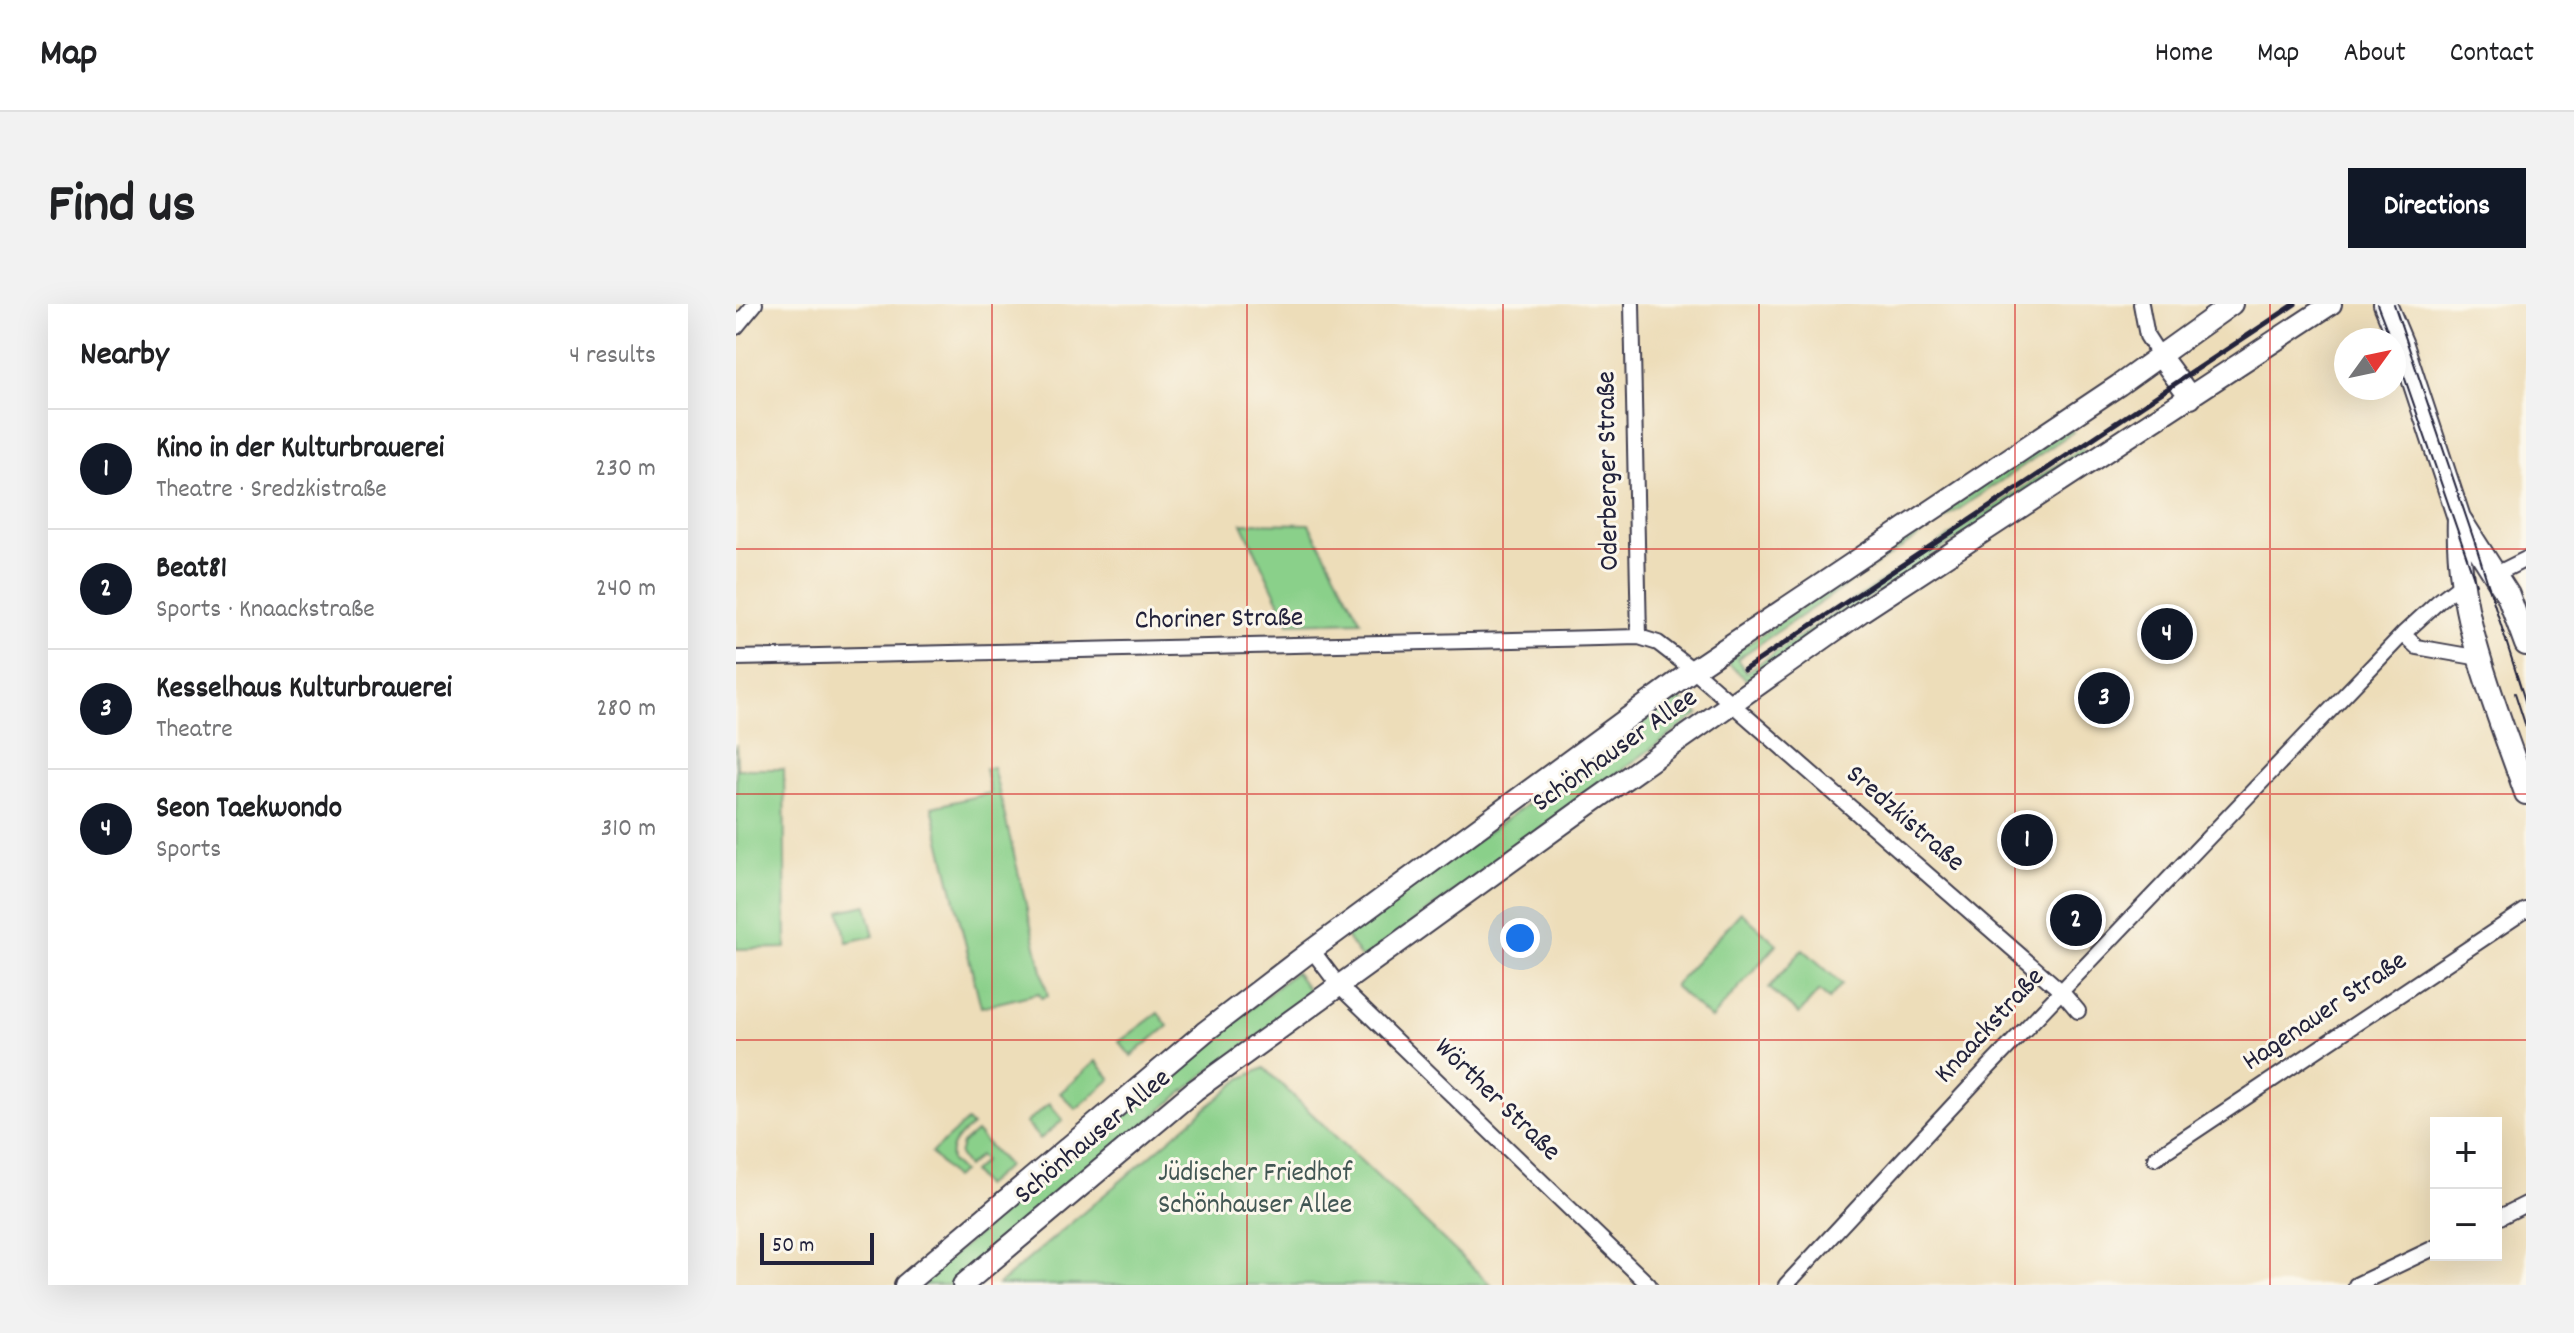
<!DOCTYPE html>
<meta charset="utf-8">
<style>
:root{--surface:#fff;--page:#f2f2f2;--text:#202124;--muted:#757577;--line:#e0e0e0;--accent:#111827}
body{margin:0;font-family:Dekko,sans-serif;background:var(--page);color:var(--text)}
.controls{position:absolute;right:24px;bottom:24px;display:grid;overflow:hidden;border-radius:0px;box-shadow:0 8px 32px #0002}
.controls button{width:72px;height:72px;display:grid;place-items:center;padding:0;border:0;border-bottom:2px solid var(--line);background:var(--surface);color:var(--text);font:40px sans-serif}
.compass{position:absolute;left:1598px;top:24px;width:72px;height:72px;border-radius:50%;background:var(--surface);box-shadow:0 8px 32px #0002;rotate:57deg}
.scale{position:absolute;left:24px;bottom:20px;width:114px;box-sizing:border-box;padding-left:8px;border:4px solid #22223b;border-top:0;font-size:22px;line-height:28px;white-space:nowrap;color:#22223b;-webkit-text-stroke:6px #fbf7ec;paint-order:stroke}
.you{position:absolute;left:784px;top:634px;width:28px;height:28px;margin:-20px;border:6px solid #fff;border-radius:50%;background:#1a73e8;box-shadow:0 0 0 12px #1a73e833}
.badge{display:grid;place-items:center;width:52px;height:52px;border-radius:50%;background:var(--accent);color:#fff;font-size:26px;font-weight:700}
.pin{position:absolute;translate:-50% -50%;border:4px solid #fff;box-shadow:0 2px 8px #0006}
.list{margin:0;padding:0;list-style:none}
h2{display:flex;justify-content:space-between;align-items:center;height:104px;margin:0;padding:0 32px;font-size:34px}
h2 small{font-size:26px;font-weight:400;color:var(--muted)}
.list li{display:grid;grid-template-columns:52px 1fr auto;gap:24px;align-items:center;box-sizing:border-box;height:120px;padding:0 32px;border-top:2px solid var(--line)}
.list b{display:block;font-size:30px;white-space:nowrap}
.list p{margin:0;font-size:26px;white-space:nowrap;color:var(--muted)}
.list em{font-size:26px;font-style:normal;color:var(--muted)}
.map{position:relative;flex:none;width:1790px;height:981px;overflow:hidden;border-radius:0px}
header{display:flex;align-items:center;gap:48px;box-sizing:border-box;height:112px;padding:0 40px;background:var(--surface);border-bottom:2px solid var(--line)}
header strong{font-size:38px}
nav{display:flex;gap:44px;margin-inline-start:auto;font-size:28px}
.intro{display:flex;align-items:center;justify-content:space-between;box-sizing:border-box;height:192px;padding:0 48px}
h1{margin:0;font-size:56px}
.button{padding:20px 36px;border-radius:0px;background:var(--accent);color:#fff;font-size:28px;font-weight:700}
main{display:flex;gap:48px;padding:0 48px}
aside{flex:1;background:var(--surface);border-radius:0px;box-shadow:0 8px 32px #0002}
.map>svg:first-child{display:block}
.green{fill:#8ad08a;stroke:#567962;stroke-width:2}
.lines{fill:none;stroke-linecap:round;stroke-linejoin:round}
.minor-casing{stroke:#403e4e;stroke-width:18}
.secondary-casing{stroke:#403e4e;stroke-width:24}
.primary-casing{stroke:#403e4e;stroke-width:26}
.minor{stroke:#fff;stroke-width:14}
.secondary{stroke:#fff;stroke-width:20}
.primary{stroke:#fff;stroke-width:22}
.tram{stroke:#22223b;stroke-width:2}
.rail{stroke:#22223b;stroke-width:5}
.grid{fill:none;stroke:#d62828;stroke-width:2;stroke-opacity:0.55}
.labels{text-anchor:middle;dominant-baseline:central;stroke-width:6;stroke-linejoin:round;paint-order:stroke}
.street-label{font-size:28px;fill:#22223b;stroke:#fbf7ec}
.park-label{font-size:28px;fill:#415653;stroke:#fbf7ec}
</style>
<header>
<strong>Map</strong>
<nav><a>Home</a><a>Map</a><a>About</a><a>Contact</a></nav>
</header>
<div class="intro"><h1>Find us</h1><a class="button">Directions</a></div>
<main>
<aside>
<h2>Nearby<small>4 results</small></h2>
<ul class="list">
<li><span class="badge">1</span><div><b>Kino in der Kulturbrauerei</b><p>Theatre · Sredzkistraße</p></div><em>230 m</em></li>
<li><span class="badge">2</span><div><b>Beat81</b><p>Sports · Knaackstraße</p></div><em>240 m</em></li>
<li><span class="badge">3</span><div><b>Kesselhaus Kulturbrauerei</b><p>Theatre</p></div><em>280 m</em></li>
<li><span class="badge">4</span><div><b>Seon Taekwondo</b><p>Sports</p></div><em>310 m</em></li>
</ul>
</aside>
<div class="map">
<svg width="1790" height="981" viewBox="0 0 1790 981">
<rect width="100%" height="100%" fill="#fbf7ec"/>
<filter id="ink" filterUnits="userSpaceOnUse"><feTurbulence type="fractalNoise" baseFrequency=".0125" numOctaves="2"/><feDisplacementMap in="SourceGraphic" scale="16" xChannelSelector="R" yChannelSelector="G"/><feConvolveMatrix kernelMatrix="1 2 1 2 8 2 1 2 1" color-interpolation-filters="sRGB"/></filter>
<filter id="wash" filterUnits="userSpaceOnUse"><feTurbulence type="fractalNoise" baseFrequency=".006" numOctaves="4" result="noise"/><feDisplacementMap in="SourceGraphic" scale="32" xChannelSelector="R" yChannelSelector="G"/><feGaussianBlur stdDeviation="1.8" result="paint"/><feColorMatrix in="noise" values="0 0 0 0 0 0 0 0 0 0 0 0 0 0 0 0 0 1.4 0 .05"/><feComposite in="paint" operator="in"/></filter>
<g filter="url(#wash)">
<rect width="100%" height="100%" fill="#edddb9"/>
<!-- green -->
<path class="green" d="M 1334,123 L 1337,128 L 1001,355 L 1010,368 L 1346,144 L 1349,149 L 1011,376 L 988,356 Z
M 506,219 L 573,220 L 625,317 L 553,319 Z
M 940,393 L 963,410 L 626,655 L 609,631 Z
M 0,440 L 1,465 L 48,465 L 50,644 L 0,645 Z
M 257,463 L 312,692 L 305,694 L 303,689 L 245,703 L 196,503 L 254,489 L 249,465 Z
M 130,601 L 138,632 L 111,638 L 104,607 Z
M 1005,608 L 1041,640 L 975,715 L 938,682 Z
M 1067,645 L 1106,680 L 1093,695 L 1083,687 L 1063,710 L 1033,684 Z
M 559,668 L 577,692 L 469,770 L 214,981 L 181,981 Z
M 422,709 L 432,722 L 395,752 L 383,738 Z
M 360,757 L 375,775 L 340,805 L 324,789 Z
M 528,764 L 755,981 L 262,981 L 506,774 Z
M 313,799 L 327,816 L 304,835 L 290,819 Z
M 231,817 L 236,822 C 223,833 212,839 215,857 L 226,868 L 218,874 L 195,849 Z
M 240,828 L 272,862 L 248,882 L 236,868 L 248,857 L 243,852 L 231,863 L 223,851 L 226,840 Z"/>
</g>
<g filter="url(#ink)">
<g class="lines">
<defs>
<path id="minor" d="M 896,0 L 903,333
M 1405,0 L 1411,32 L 1424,52
M 0,23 L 19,0
M 1760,270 L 1790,255
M 1667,330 L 1681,343 L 1744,354
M 0,354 L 903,333 L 922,339 L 957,366 L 1325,687 L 1342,707
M 576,646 L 603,682 L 913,981
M 1419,854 L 1790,606
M 1760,915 L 1790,900
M 1050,981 L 1250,766 L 1667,330 L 1703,297 L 1725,280
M 1620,981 L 1700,943"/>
<path id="secondary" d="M 1424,52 L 1455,94
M 169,981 L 470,727 L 576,646 L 957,366 L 1383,81 L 1496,0
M 227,981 L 459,786 L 851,502 L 1125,308 L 1595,0"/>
<path id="primary" d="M 1649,0 L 1666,41 L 1723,214 L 1772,291 L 1790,340
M 1723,214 C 1719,310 1759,400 1790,489"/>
</defs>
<!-- minor casing -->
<use href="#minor" class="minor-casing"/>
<!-- secondary casing -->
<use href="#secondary" class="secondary-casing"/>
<!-- primary casing -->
<use href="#primary" class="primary-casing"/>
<!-- minor -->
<use href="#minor" class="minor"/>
<!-- secondary -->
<use href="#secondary" class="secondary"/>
<!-- primary -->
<use href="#primary" class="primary"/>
<!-- tram -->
<path class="tram" d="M 1641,0 L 1655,36
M 1658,0 L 1739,239 L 1790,400
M 1658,43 L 1740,280
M 1779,389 L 1790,423"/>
<!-- rail -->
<path class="rail" d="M 1008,366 L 1559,0"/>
</g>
</g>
<!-- grid -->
<path class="grid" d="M 256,0 L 256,981M 511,0 L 511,981M 767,0 L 767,981M 1023,0 L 1023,981M 1279,0 L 1279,981M 1534,0 L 1534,981M 0,245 L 1790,245M 0,490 L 1790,490M 0,736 L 1790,736"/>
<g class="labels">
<!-- street labels -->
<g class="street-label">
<text transform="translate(874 167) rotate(-91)">Oderberger Straße</text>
<text transform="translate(483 317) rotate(-1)">Choriner Straße</text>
<text transform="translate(880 448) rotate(-35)">Schönhauser Allee</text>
<text transform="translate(1168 516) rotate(41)">Sredzkistraße</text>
<text transform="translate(1590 709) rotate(-34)">Hagenauer Straße</text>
<text transform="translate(1255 723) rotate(-47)">Knaackstraße</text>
<text transform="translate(760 797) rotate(44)">Wörther Straße</text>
<text transform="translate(358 834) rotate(-40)">Schönhauser Allee</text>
</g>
<!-- park labels -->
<g class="park-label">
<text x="519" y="871">Jüdischer Friedhof<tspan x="519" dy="32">Schönhauser Allee</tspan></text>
</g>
</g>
</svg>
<div class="controls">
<button>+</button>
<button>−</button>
</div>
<svg class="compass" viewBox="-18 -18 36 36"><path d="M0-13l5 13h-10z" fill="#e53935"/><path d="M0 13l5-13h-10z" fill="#757577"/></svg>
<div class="scale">50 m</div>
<div class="you"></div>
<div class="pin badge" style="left:1291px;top:536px">1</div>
<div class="pin badge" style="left:1340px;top:616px">2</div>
<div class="pin badge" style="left:1368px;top:394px">3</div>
<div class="pin badge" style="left:1431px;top:330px">4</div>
</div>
</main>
